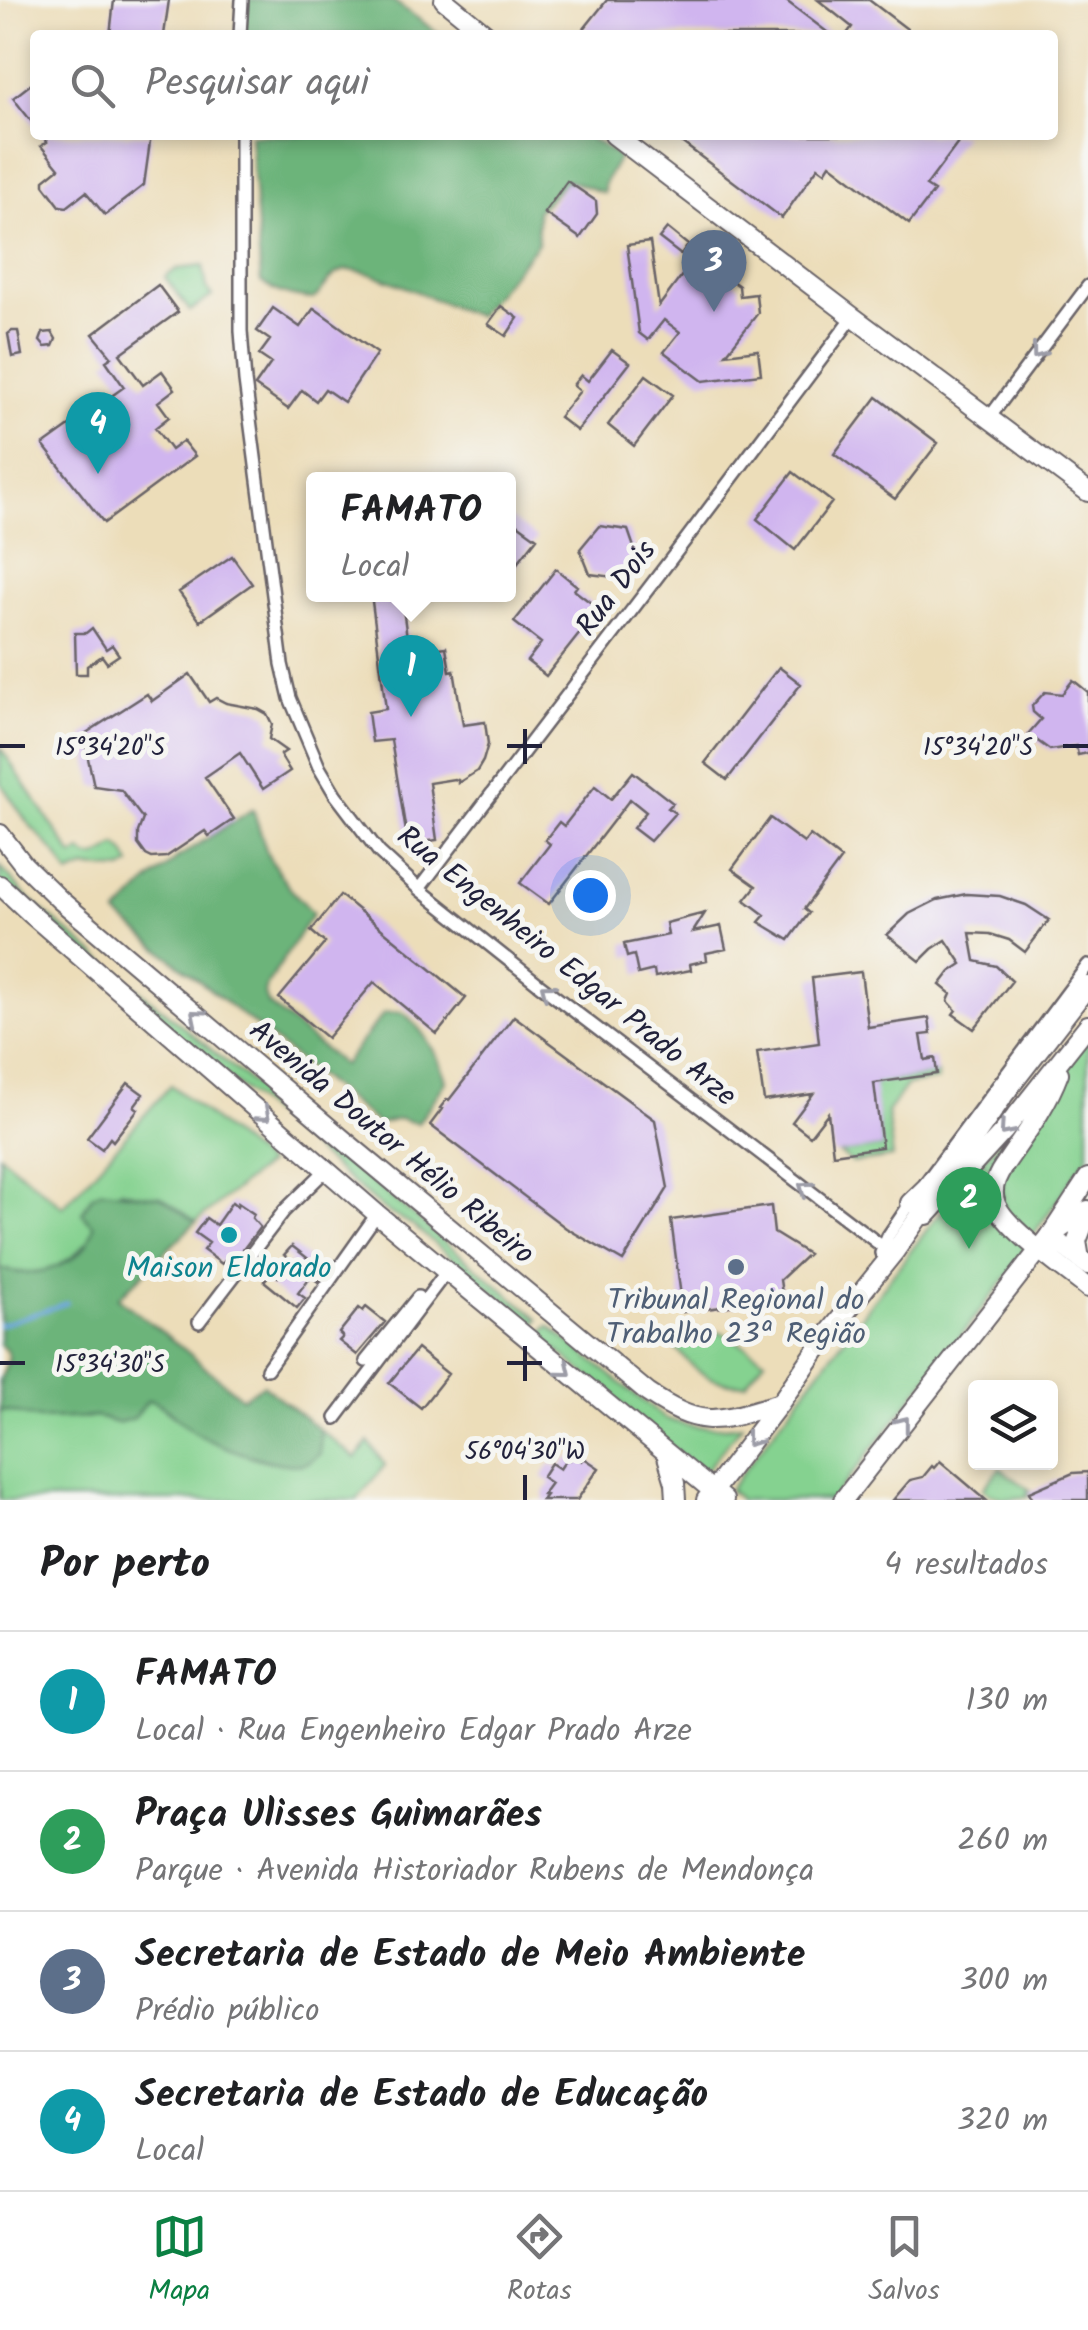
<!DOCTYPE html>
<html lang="pt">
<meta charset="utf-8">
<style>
:root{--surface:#fff;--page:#f2f2f2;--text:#202124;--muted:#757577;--line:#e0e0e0;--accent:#0b8043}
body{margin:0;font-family:Kalam,sans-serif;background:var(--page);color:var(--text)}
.controls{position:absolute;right:30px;bottom:30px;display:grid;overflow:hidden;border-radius:10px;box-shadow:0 5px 15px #0003}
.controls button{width:90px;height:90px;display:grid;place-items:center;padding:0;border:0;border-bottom:2px solid var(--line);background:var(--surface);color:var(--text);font:50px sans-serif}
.you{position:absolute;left:590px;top:895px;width:35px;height:35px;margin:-25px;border:8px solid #fff;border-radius:50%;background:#1a73e8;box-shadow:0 0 0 15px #1a73e833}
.badge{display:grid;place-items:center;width:65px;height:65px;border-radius:50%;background:var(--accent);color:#fff;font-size:32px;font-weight:700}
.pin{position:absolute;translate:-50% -82px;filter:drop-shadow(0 2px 5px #0008)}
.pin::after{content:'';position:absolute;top:52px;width:35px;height:30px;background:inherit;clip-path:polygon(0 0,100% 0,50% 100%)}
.popup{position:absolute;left:306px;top:472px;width:210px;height:130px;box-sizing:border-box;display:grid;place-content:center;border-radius:10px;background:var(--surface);filter:drop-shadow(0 2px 8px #0005);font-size:32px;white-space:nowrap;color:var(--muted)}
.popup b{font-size:38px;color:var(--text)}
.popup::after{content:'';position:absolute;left:50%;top:100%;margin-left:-20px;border:20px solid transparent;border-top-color:var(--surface)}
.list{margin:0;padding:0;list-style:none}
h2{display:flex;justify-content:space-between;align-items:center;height:130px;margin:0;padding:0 40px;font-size:42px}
h2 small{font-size:32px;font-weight:400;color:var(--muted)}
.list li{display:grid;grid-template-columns:65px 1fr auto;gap:30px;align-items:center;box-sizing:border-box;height:140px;padding:0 40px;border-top:2px solid var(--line)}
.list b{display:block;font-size:38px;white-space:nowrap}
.list p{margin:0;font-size:32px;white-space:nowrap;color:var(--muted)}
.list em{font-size:32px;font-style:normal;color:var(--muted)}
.icon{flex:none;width:55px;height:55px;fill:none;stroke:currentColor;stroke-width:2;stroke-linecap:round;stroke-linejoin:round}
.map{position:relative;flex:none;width:1088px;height:1500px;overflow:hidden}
.search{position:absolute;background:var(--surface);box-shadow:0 5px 15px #0003;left:30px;right:30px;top:30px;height:110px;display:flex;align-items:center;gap:25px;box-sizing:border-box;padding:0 35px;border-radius:10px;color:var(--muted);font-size:38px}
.sheet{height:690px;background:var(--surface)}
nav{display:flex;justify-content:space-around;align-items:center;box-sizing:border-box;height:140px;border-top:2px solid var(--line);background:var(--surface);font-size:28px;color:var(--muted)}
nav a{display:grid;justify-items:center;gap:5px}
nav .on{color:var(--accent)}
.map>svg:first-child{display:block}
.green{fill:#85d290;stroke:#547a66;stroke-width:2.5}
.forest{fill:#6cb47a;stroke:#476b5a;stroke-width:2.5}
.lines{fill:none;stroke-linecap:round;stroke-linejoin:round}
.stream{stroke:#6ca6dc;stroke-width:4}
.building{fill:#d0b5ef}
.street-casing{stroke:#696367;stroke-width:16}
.secondary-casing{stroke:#696367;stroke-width:22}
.primary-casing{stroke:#696367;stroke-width:22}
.street{stroke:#fff;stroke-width:11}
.secondary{stroke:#fff;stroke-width:18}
.primary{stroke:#fff;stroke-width:18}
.oneway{stroke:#9c9ca7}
.ticks{fill:none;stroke:#22223b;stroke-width:4}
.culture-dot{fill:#0f9aa8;stroke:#f6f6f2;stroke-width:4}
.service-dot{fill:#5c6f8a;stroke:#f6f6f2;stroke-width:4}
.labels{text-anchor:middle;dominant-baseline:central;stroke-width:10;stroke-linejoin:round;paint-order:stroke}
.street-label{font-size:30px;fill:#22223b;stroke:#f6f6f2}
.culture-label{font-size:30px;fill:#0d838f;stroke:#f6f6f2}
.service-label{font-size:30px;fill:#4e5e75;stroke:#f6f6f2}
.ticks-label{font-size:25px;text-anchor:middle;fill:#22223b;stroke:#f6f6f2;stroke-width:10;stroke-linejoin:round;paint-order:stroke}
</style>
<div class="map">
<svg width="1088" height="1500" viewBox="0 0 1088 1500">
<rect width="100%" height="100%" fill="#f6f6f2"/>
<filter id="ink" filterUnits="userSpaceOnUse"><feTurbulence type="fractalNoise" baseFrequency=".01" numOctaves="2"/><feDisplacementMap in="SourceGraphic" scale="20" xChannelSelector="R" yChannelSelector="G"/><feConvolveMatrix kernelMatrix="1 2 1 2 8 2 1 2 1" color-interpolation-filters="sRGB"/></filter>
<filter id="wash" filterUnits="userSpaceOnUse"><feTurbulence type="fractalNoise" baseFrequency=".0048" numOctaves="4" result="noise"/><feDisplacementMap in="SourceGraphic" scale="40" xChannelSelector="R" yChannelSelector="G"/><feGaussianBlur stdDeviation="2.25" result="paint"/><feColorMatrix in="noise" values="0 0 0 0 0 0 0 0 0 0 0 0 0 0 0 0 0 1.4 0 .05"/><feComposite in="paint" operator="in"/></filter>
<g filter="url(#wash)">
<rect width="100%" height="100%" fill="#ecddb9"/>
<!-- green -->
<path class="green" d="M 203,266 L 207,289 L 212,296 L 190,311 L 165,277 L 177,269 Z
M 0,747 L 73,856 L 81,851 C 93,864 104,853 117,845 L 125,853 L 131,865 L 122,870 L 85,868 L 69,875 L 57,855 L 27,822 L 0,782 Z
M 0,866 L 24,894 L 51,918 L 539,1319 L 536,1323 L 531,1322 L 413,1226 L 384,1210 L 0,883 Z
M 1088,1034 L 1088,1156 L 1038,1228 L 1013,1269 L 832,1500 L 741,1500 L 729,1490 L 935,1219 Z
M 937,1074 L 938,1080 L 907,1085 L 887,1112 L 893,1157 L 852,1163 L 839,1153 L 882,1147 L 873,1087 L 879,1079 L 891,1081 Z
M 171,1085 L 267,1164 L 196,1222 L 161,1197 L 146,1196 L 121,1190 L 94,1226 L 92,1238 L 72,1257 L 54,1268 L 39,1273 L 9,1272 L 0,1268 L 0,1155 L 63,1207 Z
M 549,1326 L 664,1418 C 691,1428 714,1429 742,1425 L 704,1472 L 688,1461 L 540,1336 Z
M 718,1333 L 723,1333 L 765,1359 L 746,1383 C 707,1387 688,1364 667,1337 Z
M 148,1400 C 161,1402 169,1414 180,1420 C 205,1435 253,1464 282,1462 C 294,1461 308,1457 320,1454 L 320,1430 L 356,1458 L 369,1442 L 385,1465 L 357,1500 L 0,1500 L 0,1412 L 4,1410 L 40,1419 L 97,1417 L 117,1423 L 134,1418 Z
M 1000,1468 L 1030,1490 L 1027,1492 L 1029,1496 C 1010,1500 998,1500 983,1489 Z"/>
<!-- forest -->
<path class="forest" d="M 245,0 L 392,0 L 441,35 L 244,35 Z
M 250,135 L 586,135 L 619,157 L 604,184 L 604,193 L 567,180 L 537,211 L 538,243 L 477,316 C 449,309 365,263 342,271 C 329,276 324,290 314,299 C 294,298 277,294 261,282 Z
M 253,809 L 268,856 L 288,886 L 313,913 L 267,985 L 265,994 L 268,1004 L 343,1065 L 384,1013 L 402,1012 C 420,1024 443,1061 446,1082 L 418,1123 L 399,1119 L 378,1124 L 117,915 L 148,883 L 179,857 Z
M 102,1190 L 161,1197 L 196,1222 L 118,1298 L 185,1350 L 242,1398 L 263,1385 L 320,1430 L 320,1454 C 316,1457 312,1461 307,1463 C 283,1471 214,1445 193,1431 C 178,1422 165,1402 148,1400 L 134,1418 L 117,1423 L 97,1417 L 40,1419 L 4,1410 L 0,1412 L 0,1380 L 9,1358 L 6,1350 L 0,1345 L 0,1268 C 33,1281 87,1265 94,1226 L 82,1213 L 92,1196 Z"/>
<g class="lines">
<!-- stream -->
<path class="stream" d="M 0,1325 L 67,1303"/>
</g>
<g id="blocks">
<!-- building -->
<path class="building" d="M 114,0 L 169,0 L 164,35 L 110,35 Z
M 607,0 L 785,0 L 831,35 L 579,35 Z
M 818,0 L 869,0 L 915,35 L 846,35 L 852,27 Z
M 35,81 L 35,126 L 13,98 Z
M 42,135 L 151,135 L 144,185 L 105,215 L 86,192 L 67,207 L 60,206 L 44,185 L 44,180 L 59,168 L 41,146 L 47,142 Z
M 672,135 L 729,135 L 735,139 L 738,135 L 964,135 L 926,186 L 934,191 L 909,224 L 830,164 L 825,172 L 818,167 L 782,218 Z
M 567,181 L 596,201 L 597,214 L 580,238 L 544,213 Z
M 667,228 L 688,245 L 681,255 L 659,238 Z
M 650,242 L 659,306 L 692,262 L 700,276 L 721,273 L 739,286 L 740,296 L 756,294 L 758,313 L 726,354 L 758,350 L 761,374 L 703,381 L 664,352 L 680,332 L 664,320 L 648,340 L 639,333 L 627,245 Z
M 158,285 L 178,312 L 120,354 L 143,385 L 162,371 L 175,389 L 158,402 L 169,417 L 155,428 L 171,450 L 183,441 L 195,456 L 104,523 L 43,445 L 82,417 L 78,412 L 95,400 L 99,405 L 124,387 L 106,361 L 112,357 L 93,334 Z
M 501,306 L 518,318 L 506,336 L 488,324 Z
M 273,308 L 300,327 L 314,308 L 377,353 L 344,402 L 325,389 L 316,401 L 302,390 L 288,409 L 255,386 L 271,363 L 259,355 L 270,340 L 257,331 Z
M 12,331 L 18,331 L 22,355 L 12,357 L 8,334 Z
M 52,332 L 56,339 L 53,346 L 45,347 L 40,341 L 43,333 Z
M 612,350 L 630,363 L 577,431 L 559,417 L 580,391 L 573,385 L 581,375 L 588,381 Z
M 646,375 L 673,395 L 634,446 L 608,425 Z
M 877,397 L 938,443 L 895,499 L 834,454 Z
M 793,472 L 832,502 L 795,550 L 757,519 Z
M 508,517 L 537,538 L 508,575 Z
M 599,526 L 628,530 L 638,559 L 622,578 L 590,574 L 580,549 Z
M 232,556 L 252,584 L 200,621 L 179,592 Z
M 556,569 L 577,586 L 574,590 L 599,609 L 546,676 L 527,661 L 541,643 L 514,622 Z
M 371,594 L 401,594 L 409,652 L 446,647 L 450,671 L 454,670 L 463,725 L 485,722 L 488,744 L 483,761 L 477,771 L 458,783 L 458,780 L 454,779 L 429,783 L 437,840 L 408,844 L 391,740 L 372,742 L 368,712 L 386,709 Z
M 92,628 L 106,649 L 112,645 L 119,655 L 107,663 L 102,656 L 87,666 L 87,674 L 76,674 L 75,633 L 86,633 Z
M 779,667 L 801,684 L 727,780 L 705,763 Z
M 190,674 L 209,702 L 216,698 L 226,703 L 258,709 L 267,714 L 272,724 L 269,739 L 286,751 L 280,755 L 290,771 L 263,789 L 240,753 L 205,777 L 234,819 L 209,836 L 205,831 L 166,857 L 152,858 L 146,855 L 138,844 L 138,832 L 143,819 L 121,790 L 94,786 L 83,735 L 147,694 L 152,701 Z
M 1073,680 L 1088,692 L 1088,753 L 1078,755 L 1076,746 L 1050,750 L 1028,734 L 1041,719 L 1033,712 L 1032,706 L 1045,692 L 1062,694 Z
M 633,772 L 673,803 L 668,808 L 675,813 L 650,841 L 633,828 L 646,812 L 630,799 L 549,904 L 520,883 L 550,844 L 545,840 L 559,822 L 564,826 L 595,786 L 611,799 Z
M 770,818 L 804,843 L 810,835 L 841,859 L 804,909 L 809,913 L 789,940 L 759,922 L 765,915 L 745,900 L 756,886 L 732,869 Z
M 966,894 L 1000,896 L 1026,905 L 1049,920 L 1025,952 L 1009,940 L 990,934 L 970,933 L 975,961 L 996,966 L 1012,981 L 974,1029 L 953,1014 L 956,1010 L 948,1001 L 951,994 L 940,985 L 950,972 L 962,964 L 946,940 L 932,949 L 920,961 L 887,935 L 909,914 L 937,900 Z
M 340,895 L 466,998 L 437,1034 L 374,982 L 327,1038 L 279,998 L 325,943 L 311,931 Z
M 705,913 L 693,932 L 721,926 L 726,949 L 706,953 L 707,960 L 690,964 L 691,970 L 655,977 L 654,970 L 638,974 L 634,955 L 627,957 L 624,944 L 668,935 L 666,923 Z
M 861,972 L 868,1027 L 929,1018 L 931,1034 L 921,1035 L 925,1060 L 935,1058 L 937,1074 L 874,1083 L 882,1147 L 833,1154 L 828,1113 L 810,1136 L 792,1122 L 813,1094 L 764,1101 L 757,1052 L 819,1043 L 812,978 Z
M 514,1016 L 655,1120 L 668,1188 L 623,1261 L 566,1228 L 430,1125 L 442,1109 L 440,1108 L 447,1099 L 449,1100 Z
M 128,1083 L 143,1094 L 134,1106 L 138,1109 L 113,1141 L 110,1138 L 102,1149 L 87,1138 Z
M 232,1202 L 237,1206 L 238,1203 L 254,1214 L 252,1218 L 260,1227 L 232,1264 L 226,1259 L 222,1264 L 203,1250 L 209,1243 L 195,1233 L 206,1218 L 216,1225 Z
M 771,1206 L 774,1233 L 808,1254 L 780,1280 L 783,1299 L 683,1312 L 671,1220 Z
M 292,1246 L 325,1272 L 318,1282 L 311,1276 L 298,1293 L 305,1298 L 297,1308 L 264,1281 L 272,1272 L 278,1277 L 291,1261 L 284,1255 Z
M 366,1307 L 385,1322 L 357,1355 L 339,1341 L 343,1337 L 339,1333 L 359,1308 L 363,1311 Z
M 417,1349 L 448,1374 L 421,1408 L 389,1383 Z
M 573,1455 L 582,1461 L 584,1458 L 599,1468 L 577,1500 L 542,1500 L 546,1495 L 543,1494 L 551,1483 L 542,1477 L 551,1463 L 560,1469 L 567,1458 L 570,1460 Z
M 940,1461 L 986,1500 L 893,1500 L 910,1480 L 923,1477 L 932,1466 L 934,1468 Z
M 1088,1472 L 1088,1500 L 1033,1500 L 1029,1492 L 1073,1473 Z"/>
</g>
</g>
<g filter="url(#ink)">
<use href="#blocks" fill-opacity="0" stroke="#696367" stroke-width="2.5"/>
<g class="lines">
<defs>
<path id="street" d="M 240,35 L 242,0
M 241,135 L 241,331 L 245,381 L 282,664 L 290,698 L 319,767 L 335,794 L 379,852 L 419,889 L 540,985 L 883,1247
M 989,418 L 1088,286
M 419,889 L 687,538 L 853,317
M 926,1182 L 1088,965
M 881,1253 L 888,1236 L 912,1201
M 199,1322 L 284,1211 L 327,1169
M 366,1361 L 418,1297
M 267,1369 L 377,1214
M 336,1418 L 447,1271"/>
<path id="secondary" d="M 444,0 L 487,35
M 614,135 L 853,317 L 1088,492
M 1059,1073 C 1046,1108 1024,1136 1003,1167 C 996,1177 991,1191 996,1204 C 1006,1229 1066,1270 1088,1288
M 1088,1178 L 1050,1236 L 1088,1265
M 927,1215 L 1004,1131 L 1088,1025"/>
<path id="primary" d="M 0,834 L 24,865 L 60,900 L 352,1147 L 648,1393 C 705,1431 718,1421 780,1403
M 0,885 L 31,914 L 377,1214 L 724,1500
M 996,1105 L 1088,986
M 910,1203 L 935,1179
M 1080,1259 L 1077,1241 L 1088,1213
M 666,1453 L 675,1483 L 676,1500
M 706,1500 L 780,1403 L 825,1338 L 895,1251 L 1002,1098
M 843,1500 L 1050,1236 L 1088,1210"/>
</defs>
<!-- street casing -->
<use href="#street" class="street-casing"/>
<!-- secondary casing -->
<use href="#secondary" class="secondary-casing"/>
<!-- primary casing -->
<use href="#primary" class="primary-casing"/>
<!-- street -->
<use href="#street" class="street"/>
<!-- secondary -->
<use href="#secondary" class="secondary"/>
<!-- primary -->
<use href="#primary" class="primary"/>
</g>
<!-- one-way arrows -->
<defs><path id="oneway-chevron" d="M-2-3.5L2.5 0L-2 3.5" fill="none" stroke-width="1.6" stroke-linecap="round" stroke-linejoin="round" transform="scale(2.5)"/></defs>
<g class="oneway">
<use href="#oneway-chevron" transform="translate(1038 352) rotate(127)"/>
<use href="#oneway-chevron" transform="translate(547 990) rotate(-143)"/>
<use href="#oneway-chevron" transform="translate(197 1016) rotate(-140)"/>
<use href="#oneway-chevron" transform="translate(264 1115) rotate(41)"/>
<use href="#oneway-chevron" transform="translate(1006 1129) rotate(131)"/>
<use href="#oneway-chevron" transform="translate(805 1188) rotate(-144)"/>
<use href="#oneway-chevron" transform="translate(565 1370) rotate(39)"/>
<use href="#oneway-chevron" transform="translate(903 1423) rotate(-52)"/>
<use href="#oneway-chevron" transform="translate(752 1440) rotate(126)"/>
</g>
</g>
<!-- ticks -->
<path class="ticks" d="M 525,729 L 525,764M 0,746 L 25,746M 507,746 L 542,746M 1063,746 L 1088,746M 525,1346 L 525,1381M 0,1363 L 25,1363M 507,1363 L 542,1363M 525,1475 L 525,1500"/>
<!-- markers -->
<circle class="culture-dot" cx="229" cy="1235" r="10"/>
<circle class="service-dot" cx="736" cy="1267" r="10"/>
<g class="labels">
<!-- street labels -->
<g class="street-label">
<text transform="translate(617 589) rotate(-53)">Rua Dois</text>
<text transform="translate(566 967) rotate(39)">Rua Engenheiro Edgar Prado Arze</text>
<text transform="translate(391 1143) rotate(40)">Avenida Doutor Hélio Ribeiro</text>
</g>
<!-- culture labels -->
<g class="culture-label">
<text x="229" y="1269">Maison Eldorado</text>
</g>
<!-- service labels -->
<g class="service-label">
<text x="736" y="1301">Tribunal Regional do<tspan x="736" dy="34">Trabalho 23ª Região</tspan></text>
</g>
</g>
<g class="ticks-label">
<text x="110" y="755">15°34'20"S</text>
<text x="978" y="755">15°34'20"S</text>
<text x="110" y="1372">15°34'30"S</text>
<text x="525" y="1459">56°04'30"W</text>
</g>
</svg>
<div class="controls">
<button><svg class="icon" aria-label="layers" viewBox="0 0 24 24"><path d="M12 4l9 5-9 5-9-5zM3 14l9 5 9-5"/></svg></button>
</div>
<div class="you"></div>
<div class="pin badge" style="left:411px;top:717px;background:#0f9aa8">1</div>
<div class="popup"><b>FAMATO</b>Local</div>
<div class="pin badge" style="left:969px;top:1249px;background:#2e9e5b">2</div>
<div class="pin badge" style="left:714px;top:312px;background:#5c6f8a">3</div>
<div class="pin badge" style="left:98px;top:474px;background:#0f9aa8">4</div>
<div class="search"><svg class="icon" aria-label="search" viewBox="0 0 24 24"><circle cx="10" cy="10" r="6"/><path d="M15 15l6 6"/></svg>Pesquisar aqui</div>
</div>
<section class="sheet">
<h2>Por perto<small>4 resultados</small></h2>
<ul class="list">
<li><span class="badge" style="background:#0f9aa8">1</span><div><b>FAMATO</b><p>Local · Rua Engenheiro Edgar Prado Arze</p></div><em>130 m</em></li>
<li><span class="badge" style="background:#2e9e5b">2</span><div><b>Praça Ulisses Guimarães</b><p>Parque · Avenida Historiador Rubens de Mendonça</p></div><em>260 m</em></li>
<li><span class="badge" style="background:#5c6f8a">3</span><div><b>Secretaria de Estado de Meio Ambiente</b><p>Prédio público</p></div><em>300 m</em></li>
<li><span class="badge" style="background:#0f9aa8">4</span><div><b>Secretaria de Estado de Educação</b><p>Local</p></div><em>320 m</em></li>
</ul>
</section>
<nav>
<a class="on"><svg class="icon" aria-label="map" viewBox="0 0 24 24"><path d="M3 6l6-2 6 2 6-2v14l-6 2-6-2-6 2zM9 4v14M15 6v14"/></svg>Mapa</a>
<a><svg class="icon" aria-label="directions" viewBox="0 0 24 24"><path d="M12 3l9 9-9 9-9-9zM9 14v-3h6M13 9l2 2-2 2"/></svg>Rotas</a>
<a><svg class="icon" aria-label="saved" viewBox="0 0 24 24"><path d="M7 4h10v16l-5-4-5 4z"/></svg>Salvos</a>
</nav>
